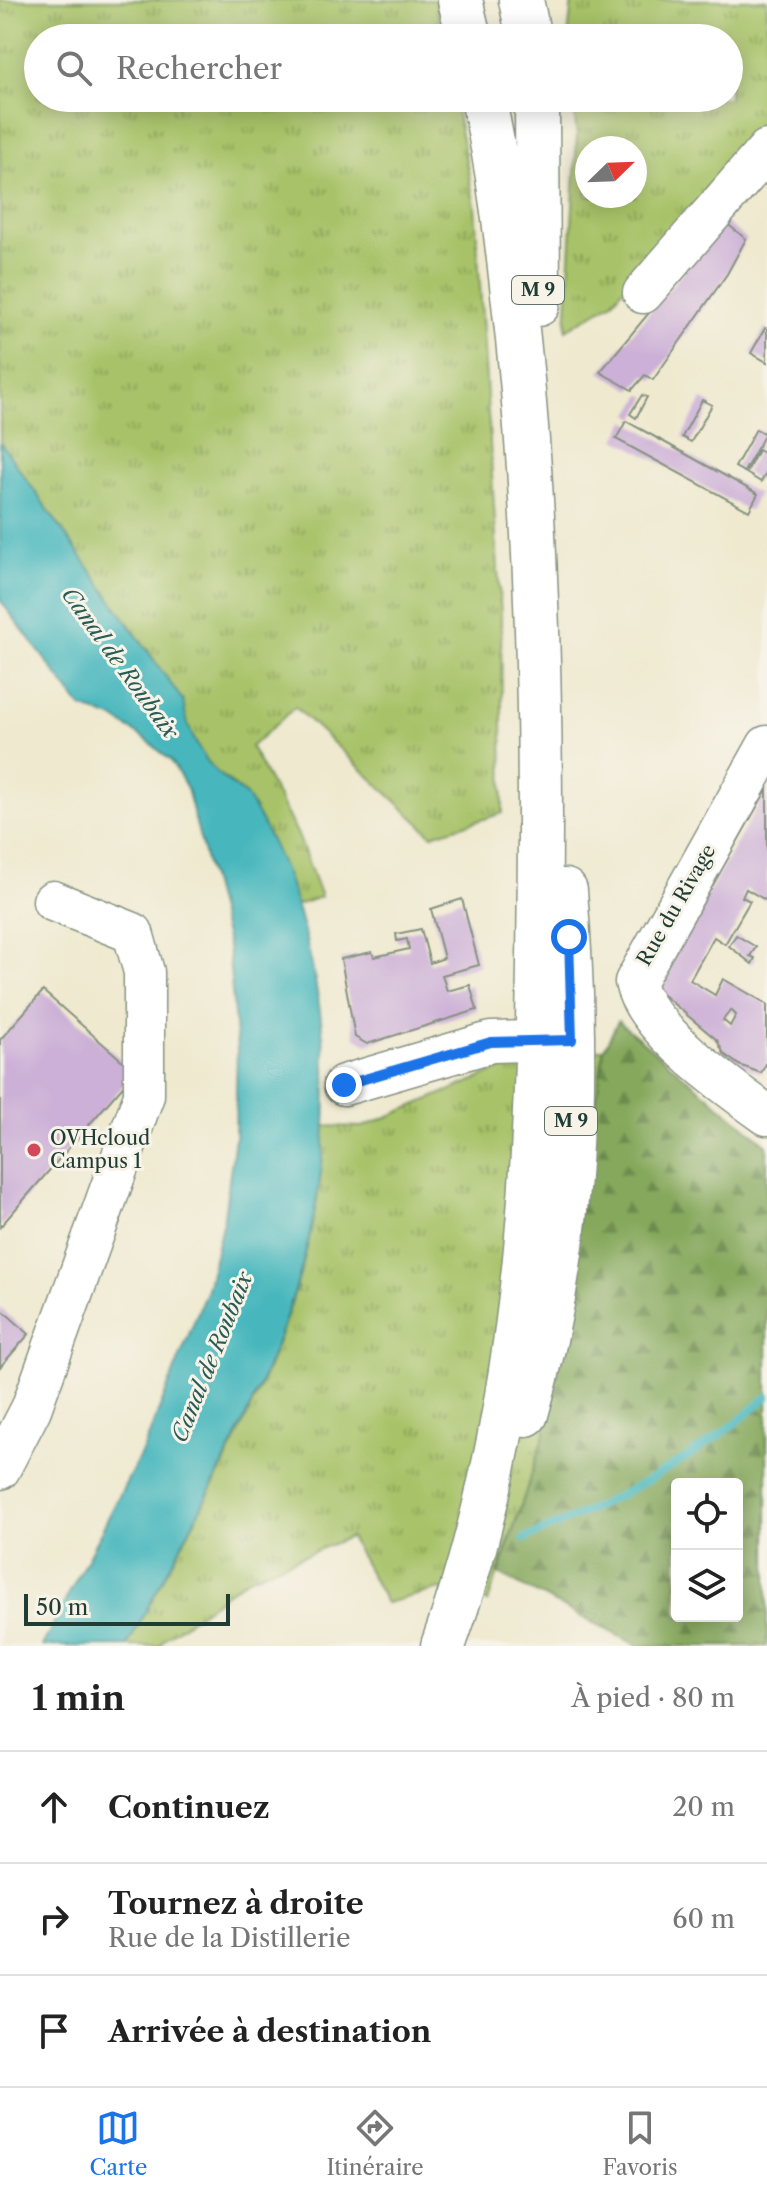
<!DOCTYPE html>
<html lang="fr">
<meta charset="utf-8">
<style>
:root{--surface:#fff;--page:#f6f6f6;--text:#222;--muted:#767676;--line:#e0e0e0;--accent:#1a73e8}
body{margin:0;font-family:"Libre Caslon Text",serif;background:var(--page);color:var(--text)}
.controls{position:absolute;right:24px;bottom:24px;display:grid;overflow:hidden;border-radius:8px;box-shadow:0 4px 20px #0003}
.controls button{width:72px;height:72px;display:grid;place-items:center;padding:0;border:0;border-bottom:2px solid var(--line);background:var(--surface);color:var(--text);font:40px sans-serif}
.compass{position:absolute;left:575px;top:136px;width:72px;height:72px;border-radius:50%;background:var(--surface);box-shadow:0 4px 20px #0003;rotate:67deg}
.scale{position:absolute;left:24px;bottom:20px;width:206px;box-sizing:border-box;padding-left:8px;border:4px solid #1f3d34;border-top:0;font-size:22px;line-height:28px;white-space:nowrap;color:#1f3d34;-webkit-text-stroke:6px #f7f3e8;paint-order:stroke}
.stop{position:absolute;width:24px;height:24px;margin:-18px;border:6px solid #1a73e8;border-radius:50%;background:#fff}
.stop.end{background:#1a73e8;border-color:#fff;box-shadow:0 2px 8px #0008}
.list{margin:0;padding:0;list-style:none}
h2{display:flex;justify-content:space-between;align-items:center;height:104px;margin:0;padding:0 32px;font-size:34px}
h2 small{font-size:26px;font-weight:400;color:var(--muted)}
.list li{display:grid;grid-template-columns:52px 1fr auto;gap:24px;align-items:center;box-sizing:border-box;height:112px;padding:0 32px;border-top:2px solid var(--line)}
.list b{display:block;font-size:30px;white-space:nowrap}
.list p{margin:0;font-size:26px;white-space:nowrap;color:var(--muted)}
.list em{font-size:26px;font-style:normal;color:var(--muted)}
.icon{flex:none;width:44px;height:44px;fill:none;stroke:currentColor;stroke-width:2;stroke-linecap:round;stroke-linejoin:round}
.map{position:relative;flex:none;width:767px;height:1646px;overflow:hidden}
.search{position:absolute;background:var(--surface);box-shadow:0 4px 20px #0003;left:24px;right:24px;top:24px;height:88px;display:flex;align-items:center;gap:20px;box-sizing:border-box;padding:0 28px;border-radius:44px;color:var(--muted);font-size:30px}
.sheet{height:440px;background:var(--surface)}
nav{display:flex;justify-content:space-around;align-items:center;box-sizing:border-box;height:112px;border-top:2px solid var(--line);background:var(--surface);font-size:22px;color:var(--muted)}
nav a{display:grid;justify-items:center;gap:4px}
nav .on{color:var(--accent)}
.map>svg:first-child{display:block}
.grass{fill:url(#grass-tufts);stroke:#63804e;stroke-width:2;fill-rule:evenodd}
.forest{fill:url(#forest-firs);stroke:#527248;stroke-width:2;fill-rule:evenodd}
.water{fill:#47b7bd;stroke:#337a78;stroke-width:2}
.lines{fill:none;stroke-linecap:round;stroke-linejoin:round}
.stream{stroke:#47b7bd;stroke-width:8}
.building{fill:#ccb0d7;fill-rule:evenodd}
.minor-casing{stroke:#879382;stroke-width:43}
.major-casing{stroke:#879382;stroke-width:47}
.minor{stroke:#fff;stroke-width:40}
.major{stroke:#fff;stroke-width:44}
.route{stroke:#1a73e8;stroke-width:10}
.poi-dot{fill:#d1495b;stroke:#f7f3e8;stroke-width:3}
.labels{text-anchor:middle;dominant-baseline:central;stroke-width:6;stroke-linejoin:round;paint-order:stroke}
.shield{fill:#f7f3e8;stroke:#60746a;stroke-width:2}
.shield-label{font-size:18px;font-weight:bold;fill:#1f3d34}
.street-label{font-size:20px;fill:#1f3d34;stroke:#f7f3e8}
.poi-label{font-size:20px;fill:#1f3d34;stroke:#f7f3e8;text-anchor:start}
.water-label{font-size:22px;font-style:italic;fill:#295c56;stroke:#f7f3e8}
</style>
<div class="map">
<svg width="767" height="1646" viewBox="0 0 767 1646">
<defs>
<pattern id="grass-tufts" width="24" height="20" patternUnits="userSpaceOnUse" patternTransform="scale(2)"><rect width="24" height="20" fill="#a7c268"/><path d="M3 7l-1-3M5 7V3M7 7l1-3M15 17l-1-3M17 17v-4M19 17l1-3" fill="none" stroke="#879f56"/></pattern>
<pattern id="forest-firs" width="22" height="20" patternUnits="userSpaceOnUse" patternTransform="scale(2)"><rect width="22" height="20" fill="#85a85c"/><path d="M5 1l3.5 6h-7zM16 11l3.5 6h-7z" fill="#6c8a4d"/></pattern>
</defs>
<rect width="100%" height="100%" fill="#f7f3e8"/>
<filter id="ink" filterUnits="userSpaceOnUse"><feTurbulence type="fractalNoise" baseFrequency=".0125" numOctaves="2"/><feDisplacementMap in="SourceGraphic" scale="16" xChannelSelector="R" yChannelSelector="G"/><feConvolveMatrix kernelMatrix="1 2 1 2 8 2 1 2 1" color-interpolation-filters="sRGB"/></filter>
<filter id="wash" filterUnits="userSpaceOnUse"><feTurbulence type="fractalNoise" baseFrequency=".006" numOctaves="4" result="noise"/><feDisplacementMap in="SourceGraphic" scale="32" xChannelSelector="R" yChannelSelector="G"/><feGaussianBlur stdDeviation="1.8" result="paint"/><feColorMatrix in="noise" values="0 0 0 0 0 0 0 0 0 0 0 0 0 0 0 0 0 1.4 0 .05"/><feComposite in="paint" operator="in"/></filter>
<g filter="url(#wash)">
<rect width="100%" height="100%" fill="#efe9cf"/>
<!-- grass -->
<path class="grass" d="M 0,0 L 435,0 L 443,38 L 38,38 L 38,98 L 454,98 L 475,207 L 501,616 L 503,813 L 432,835 L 295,707 L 251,747 L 298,835 L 321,897 L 297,905 L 246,795 L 214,770 L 201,752 L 186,724 L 183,701 L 0,442 Z
M 572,0 L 767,0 L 767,121 L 611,303 L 566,330 L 577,136 L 573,98 L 729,98 L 729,38 L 568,38 ZM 587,148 L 635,148 L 635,196 L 587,196 Z
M 604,1049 L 545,1434 L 488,1602 L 440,1589 L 386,1603 L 350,1537 L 248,1578 L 164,1639 L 160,1646 L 127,1646 C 216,1481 316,1318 325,1126 L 363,1127 L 518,1062 Z"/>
<!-- forest -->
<path class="forest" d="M 618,1021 L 767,1145 L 767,1646 L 638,1646 L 499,1574 L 545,1434 L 604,1049 ZM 677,1484 L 737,1484 L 737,1616 L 677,1616 Z"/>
<!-- water -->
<path class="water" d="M 0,442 L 183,701 C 187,733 203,763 229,783 C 235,788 243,791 248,798 C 261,819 285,867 292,891 C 388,1188 263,1393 127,1646 L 42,1646 L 143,1450 L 207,1289 L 224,1216 L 235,1138 L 237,1048 L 228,947 L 187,788 L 171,761 L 148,741 L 115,719 L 81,707 L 0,600 Z"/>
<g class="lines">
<!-- stream -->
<path class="stream" d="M 524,1539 C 611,1503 696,1460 767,1397"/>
</g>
<g id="blocks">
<!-- building -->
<path class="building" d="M 715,214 L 746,239 L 727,274 L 653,380 L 645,375 L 632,390 L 600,372 L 687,267 Z
M 765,328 L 767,329 L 767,362 L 751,353 Z
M 642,395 L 647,397 L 636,418 L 630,414 Z
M 702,400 L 712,405 L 691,442 L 682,437 Z
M 626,421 L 758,494 L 749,511 L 616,439 Z
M 756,429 L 765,434 L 744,472 L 735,467 Z
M 758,450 L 767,455 L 767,471 L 761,482 L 746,473 Z
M 767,789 L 767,901 L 746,889 L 742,897 L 750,901 L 725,944 L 714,937 L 690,980 L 715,995 L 723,979 L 767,1004 L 767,1062 L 761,1073 L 739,1065 L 724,1054 L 717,1040 L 657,990 L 657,984 ZM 731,1010 L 736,1015 L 730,1026 L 723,1020 Z
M 462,899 L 479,965 L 442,975 L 447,991 L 470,985 L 477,1010 L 367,1044 L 355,1037 L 341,959 L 372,952 L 374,957 L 409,949 L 407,939 L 397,941 L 396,934 L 421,929 L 430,963 L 444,958 L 431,909 Z
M 736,935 L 756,947 L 750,956 L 755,958 L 752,964 L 729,946 Z
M 43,991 L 135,1072 L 0,1227 L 0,1040 Z
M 0,1308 L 29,1334 L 0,1367 Z"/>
</g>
</g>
<g filter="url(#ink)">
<use href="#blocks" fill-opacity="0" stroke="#879382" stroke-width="2"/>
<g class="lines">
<defs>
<path id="minor" d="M 643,293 L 767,150
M 767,746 L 635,982 C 643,1027 729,1088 767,1115
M 344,1085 L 491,1042 L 569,1040
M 0,1469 L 31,1409 L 144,1095 L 144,972 L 133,933 L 53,901"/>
<path id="major" d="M 460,0 L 469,38
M 521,0 L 529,38
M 537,98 L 538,304
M 526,1414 C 576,1245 579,1066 565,891
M 443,1646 C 538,1384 539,1099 540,824 C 540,661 535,501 518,339 C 509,258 501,177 483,98"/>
</defs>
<!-- minor casing -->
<use href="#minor" class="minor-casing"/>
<!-- major casing -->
<use href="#major" class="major-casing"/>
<!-- minor -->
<use href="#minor" class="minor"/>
<!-- major -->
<use href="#major" class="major"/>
</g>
</g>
<g class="lines" filter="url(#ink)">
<!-- route -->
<path class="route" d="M 344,1085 L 491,1042 L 572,1040 L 569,937"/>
</g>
<!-- markers -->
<circle class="poi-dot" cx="34" cy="1150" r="8"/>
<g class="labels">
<!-- shield labels -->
<g class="shield">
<rect x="512" y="276" width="52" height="28" rx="6"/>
<rect x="545" y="1107" width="52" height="28" rx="6"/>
</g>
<g class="shield-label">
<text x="538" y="290">M 9</text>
<text x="571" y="1121">M 9</text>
</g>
<!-- street labels -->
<g class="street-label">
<text transform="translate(676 905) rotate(-60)">Rue du Rivage</text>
</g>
<!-- poi labels -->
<g class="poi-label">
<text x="50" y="1138">OVHcloud<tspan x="50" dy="23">Campus 1</tspan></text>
</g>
<!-- water labels -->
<g class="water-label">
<text transform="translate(120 663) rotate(54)">Canal de Roubaix</text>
<text transform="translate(212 1357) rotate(-68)">Canal de Roubaix</text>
</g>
</g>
</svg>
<div class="controls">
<button><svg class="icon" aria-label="locate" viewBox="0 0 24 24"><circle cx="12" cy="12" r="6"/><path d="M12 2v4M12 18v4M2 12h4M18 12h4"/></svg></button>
<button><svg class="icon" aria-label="layers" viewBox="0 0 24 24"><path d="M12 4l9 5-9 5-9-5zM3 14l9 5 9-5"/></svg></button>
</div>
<svg class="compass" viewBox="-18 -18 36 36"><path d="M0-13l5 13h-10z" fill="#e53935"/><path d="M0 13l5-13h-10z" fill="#767676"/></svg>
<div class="scale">50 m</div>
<div class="stop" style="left:569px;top:937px"></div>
<div class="stop end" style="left:344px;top:1085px"></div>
<div class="search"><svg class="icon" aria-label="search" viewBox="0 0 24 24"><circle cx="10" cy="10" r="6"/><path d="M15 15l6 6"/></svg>Rechercher</div>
</div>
<section class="sheet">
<h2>1 min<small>À pied · 80 m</small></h2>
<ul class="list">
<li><svg class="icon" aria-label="ahead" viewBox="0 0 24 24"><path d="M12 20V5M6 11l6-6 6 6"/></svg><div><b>Continuez</b></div><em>20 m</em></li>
<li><svg class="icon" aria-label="right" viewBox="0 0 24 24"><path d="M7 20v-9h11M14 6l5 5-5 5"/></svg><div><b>Tournez à droite</b><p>Rue de la Distillerie</p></div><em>60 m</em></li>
<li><svg class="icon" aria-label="arrive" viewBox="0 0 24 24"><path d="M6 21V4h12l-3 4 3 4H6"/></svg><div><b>Arrivée à destination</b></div></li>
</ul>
</section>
<nav>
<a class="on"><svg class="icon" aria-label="map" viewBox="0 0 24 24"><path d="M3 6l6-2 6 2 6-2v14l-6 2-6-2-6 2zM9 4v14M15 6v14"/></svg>Carte</a>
<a><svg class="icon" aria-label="directions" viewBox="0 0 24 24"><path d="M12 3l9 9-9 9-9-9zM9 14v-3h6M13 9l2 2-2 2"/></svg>Itinéraire</a>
<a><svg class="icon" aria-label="saved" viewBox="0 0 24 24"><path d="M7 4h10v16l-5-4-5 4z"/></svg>Favoris</a>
</nav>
